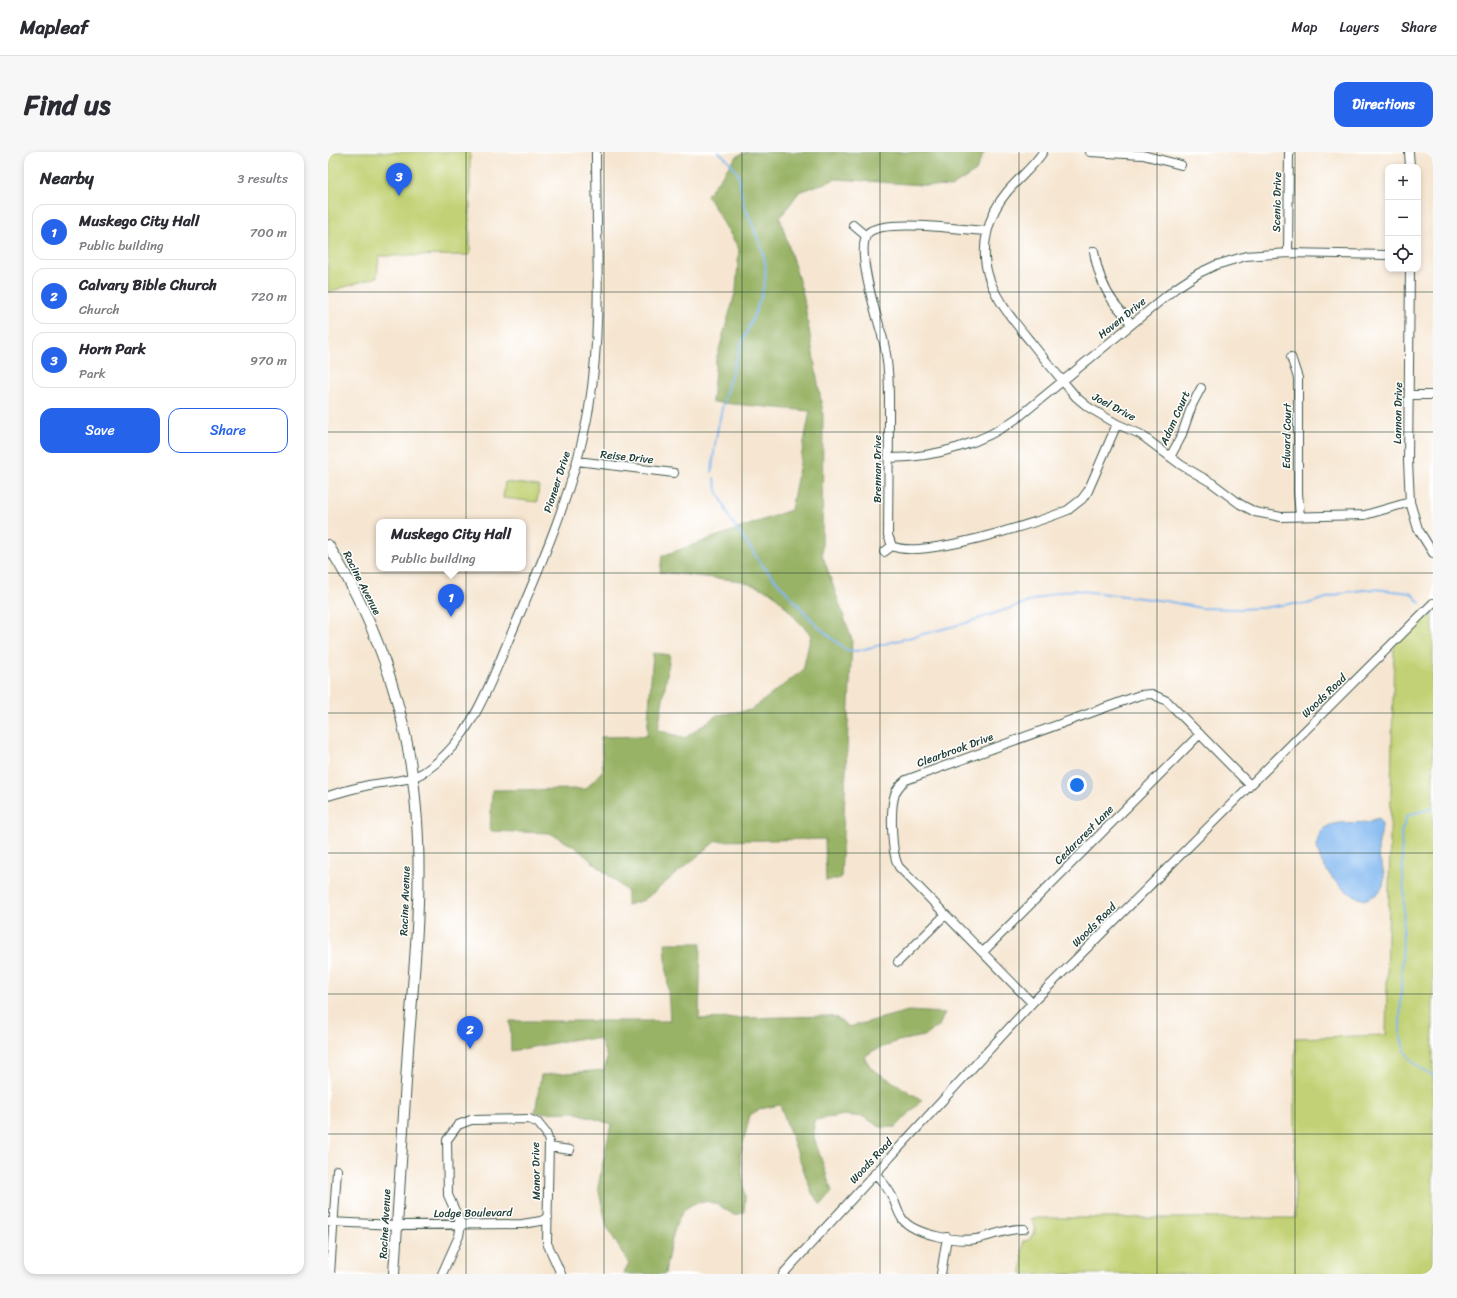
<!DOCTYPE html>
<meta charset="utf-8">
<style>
:root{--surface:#fff;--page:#f7f7f7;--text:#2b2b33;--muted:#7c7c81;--line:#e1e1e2;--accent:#2563eb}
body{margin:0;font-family:Sriracha,sans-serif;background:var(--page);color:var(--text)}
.controls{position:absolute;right:12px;top:12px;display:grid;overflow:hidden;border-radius:8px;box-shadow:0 2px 6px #0003}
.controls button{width:36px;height:36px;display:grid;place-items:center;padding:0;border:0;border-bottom:1px solid var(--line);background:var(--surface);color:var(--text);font:20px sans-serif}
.you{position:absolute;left:749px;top:633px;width:14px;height:14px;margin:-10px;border:3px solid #fff;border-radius:50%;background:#1a73e8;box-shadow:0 0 0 6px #1a73e833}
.badge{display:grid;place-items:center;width:26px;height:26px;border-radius:50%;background:var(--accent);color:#fff;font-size:13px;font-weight:700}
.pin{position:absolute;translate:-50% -33px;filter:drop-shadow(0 1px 2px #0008)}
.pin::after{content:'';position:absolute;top:21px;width:14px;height:12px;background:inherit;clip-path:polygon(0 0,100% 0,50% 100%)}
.popup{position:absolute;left:48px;top:367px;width:150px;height:52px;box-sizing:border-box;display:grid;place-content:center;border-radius:8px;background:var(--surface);filter:drop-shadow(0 1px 3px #0005);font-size:13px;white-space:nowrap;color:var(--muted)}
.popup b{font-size:15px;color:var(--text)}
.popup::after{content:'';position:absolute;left:50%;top:100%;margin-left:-8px;border:8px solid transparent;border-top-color:var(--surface)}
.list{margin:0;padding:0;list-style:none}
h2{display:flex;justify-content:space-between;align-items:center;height:52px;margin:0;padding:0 16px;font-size:17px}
h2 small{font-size:13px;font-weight:400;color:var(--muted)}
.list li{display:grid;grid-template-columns:26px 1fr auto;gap:12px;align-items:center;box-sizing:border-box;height:56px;margin:0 8px 8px;padding:0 8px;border:1px solid var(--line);border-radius:12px}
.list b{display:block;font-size:15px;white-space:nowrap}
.list p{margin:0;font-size:13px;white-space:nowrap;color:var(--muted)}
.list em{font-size:13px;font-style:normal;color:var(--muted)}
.actions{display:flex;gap:8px;padding:12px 16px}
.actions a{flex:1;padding:9px 0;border:1px solid var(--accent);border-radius:12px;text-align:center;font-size:14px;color:var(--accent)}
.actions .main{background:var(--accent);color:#fff}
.icon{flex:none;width:22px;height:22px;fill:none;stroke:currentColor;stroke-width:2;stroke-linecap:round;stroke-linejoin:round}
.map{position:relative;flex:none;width:1105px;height:1122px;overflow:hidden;border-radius:12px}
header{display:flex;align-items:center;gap:24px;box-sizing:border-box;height:56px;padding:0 20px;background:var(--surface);border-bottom:1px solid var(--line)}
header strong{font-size:19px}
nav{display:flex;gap:22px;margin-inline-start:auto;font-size:14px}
.intro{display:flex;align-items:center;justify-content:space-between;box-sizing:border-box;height:96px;padding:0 24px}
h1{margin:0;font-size:28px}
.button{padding:10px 18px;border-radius:12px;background:var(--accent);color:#fff;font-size:14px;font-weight:700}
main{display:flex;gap:24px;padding:0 24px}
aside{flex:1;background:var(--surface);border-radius:12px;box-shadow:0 2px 6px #0003}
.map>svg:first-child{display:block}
.green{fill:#c2d174;stroke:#708754}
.forest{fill:#99b366;stroke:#5c784d}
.water{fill:#81b7f0;stroke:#507a92}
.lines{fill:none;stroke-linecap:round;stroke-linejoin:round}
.stream{stroke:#81b7f0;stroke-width:2}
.minor-casing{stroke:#3f564c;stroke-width:10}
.major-casing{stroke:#3f564c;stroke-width:12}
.minor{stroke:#fff;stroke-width:8}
.major{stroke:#fff;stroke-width:10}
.grid{fill:none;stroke:#1f3d34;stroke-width:1;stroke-opacity:0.55}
.labels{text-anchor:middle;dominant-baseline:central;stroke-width:3;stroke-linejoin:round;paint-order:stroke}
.street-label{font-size:11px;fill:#1f3d34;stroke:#fff}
</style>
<header>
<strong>Mapleaf</strong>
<nav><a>Map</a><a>Layers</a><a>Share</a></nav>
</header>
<div class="intro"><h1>Find us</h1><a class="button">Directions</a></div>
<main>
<aside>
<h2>Nearby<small>3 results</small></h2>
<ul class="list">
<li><span class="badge">1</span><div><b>Muskego City Hall</b><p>Public building</p></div><em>700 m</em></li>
<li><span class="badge">2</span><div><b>Calvary Bible Church</b><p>Church</p></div><em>720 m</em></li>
<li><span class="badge">3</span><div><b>Horn Park</b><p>Park</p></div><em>970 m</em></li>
</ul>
<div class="actions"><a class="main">Save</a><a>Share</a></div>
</aside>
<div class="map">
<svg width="1105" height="1122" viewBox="0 0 1105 1122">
<rect width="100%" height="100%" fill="#fff"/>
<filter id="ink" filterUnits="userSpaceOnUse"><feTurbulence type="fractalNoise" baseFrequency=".025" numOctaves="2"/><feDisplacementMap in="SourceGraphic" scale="8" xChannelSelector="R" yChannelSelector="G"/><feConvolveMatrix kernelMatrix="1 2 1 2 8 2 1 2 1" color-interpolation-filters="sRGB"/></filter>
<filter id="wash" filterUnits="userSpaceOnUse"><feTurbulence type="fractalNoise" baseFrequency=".012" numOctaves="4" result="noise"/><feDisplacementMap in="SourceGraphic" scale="16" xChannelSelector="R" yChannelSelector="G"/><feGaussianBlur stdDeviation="0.9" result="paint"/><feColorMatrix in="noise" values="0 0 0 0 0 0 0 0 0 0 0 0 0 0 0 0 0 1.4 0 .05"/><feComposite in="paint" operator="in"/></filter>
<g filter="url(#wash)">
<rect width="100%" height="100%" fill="#f6e6d1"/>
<!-- green -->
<path class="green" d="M 0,0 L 142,0 L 142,103 L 51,104 L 49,125 L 0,140 Z
M 177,330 L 211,334 L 209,350 L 175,346 Z
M 1105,455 L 1105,1122 L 694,1122 L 695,1089 C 704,1089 708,1082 707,1074 L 703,1067 L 706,1066 L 967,1066 L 967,886 L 1058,883 L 1066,494 Z"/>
<!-- forest -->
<path class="forest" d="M 419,0 L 656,0 L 648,19 L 623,35 L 508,27 L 471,40 L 452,66 L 475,142 L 495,261 L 494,402 L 524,488 L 513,726 L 498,729 L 497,687 L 388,689 L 316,748 L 299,753 L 299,739 L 247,695 L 222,681 L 162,679 L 164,638 L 258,637 L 275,618 L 273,585 L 319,584 L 325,501 L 342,503 L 330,578 L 357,586 L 389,563 L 423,558 L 475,518 L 483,483 L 445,441 L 414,429 L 332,420 L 334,404 L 463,358 L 482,259 L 384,250 L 388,208 L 408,138 L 411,97 L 379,43 L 409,4 Z
M 337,791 L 373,791 L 371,867 L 501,864 L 509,866 L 521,875 L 580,859 L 617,861 L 611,874 L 596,884 L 570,889 L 545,899 L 536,905 L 544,917 L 594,948 L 568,975 L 552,975 L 536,965 L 517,963 L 486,968 L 486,985 L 504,1040 L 493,1053 L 484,1041 L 452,953 L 432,957 L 422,963 L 412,1004 L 417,1045 L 416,1061 L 406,1063 C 398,1058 391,1052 382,1050 C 372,1048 361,1052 355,1060 C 346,1070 339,1108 337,1122 L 295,1122 L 301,1112 L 279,1075 L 270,1035 L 283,972 L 246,960 L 207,961 L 213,923 L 276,918 L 279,906 L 272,887 L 248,887 L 183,899 L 182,869 L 342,869 Z"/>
<!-- water -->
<path class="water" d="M 1051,666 C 1058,673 1050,688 1050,697 C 1049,709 1060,720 1055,733 C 1052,742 1044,745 1036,748 C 1029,745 1022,742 1017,738 C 1002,727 978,695 995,678 C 1005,667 1026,672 1039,670 C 1044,669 1047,667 1051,666 Z"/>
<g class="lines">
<!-- stream -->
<path class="stream" d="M 384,320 C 387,276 398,235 413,193 C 423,168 441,138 437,110 C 435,95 421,66 415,50 C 412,42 413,32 410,23 C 407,15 398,6 391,0
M 386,326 L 389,338 L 402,367 L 435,414 L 489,474 L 518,498 L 529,499 L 638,471 L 727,441 L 746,438 L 838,449 L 873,456 L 911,457 L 934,456 L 961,452 L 979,452 L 1018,440 L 1046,437 L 1083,441 L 1092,451
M 1101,459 L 1105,464
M 1105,656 L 1080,663 L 1073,680 L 1076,744 L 1072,876 C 1074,903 1082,911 1105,924"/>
</g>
</g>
<g filter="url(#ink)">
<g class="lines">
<defs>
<path id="minor" d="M 715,0 C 701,21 678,35 667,58 C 641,113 668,148 702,189 C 717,208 733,227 748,245 L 760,255 L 789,272 L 812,282 L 853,313 L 884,331 L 912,352 L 927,360 L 953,365 L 1037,363 L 1082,350
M 762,0 L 815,3 L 853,13
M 1081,0 L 1082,15
M 525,73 L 538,84
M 659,79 C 636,78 555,66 540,81 C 526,96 550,168 555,187 C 562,215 561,243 561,271 C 561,309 560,346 560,383 L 564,394 C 592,408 709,371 740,358 L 754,347 L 760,339 L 789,272
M 766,99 C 769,119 775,136 787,152 C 792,158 798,164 803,172
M 960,101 L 961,0
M 1082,117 L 1080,309 L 1082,350 L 1090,377 L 1105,401
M 963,205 L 970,226 L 970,341 L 972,364
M 1081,243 L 1105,243
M 842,305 L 853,285 L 864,253 L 873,236
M 561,306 C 606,306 655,292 692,264 L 848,136 L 871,121 L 888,113 L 918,104 L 960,101 L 1060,103
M 249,309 L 346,321
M 556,400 L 564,394
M 0,644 C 13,640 27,636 41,633 C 60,629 83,630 99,618 C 143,587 161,534 181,487 C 213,413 247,336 261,256 C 275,172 268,85 268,0
M 655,800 L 872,582
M 570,810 L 617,763
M 704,851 L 571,715 C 563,702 562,656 567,642 C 569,636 573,632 578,628 L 812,543 L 824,542 L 839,549 L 922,633
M 221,995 L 242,998
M 547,1021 C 554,1029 560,1036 565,1046 C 568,1053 570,1061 575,1068 C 588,1083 629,1090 648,1087 C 665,1084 678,1076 696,1077
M 0,1070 L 69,1073 L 194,1072 L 213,1069 L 220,1065
M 2,1122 L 9,1018
M 114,1122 L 131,1084 L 133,1072 L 120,1043 L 119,988 L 130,973 L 143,968 L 201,967 L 210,971 L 218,981 L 221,990 L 219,1091 L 233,1122
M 455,1122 L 704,851 L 1105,451
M 613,1122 L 619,1085"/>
<path id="major" d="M 0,393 C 52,475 83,571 89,669 C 94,745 86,821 80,897 C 75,972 71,1047 66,1122"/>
</defs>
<!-- minor casing -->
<use href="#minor" class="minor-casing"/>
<!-- major casing -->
<use href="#major" class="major-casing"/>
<!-- minor -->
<use href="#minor" class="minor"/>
<!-- major -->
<use href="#major" class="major"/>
</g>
</g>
<!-- grid -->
<path class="grid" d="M 138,0 L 138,1122M 276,0 L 276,1122M 414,0 L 414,1122M 552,0 L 552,1122M 691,0 L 691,1122M 829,0 L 829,1122M 967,0 L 967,1122M 0,140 L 1105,140M 0,280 L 1105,280M 0,421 L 1105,421M 0,561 L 1105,561M 0,701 L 1105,701M 0,842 L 1105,842M 0,982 L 1105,982"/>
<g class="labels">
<!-- street labels -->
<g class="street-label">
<text transform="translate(949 50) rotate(-89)">Scenic Drive</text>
<text transform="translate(794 166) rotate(-39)">Haven Drive</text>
<text transform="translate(786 255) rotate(28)">Joel Drive</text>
<text transform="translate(1070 261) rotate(-89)">Lannon Drive</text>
<text transform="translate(847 266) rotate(-66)">Adam Court</text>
<text transform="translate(959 284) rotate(-89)">Edward Court</text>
<text transform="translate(299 305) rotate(6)">Reise Drive</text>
<text transform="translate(549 317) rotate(-90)">Brennan Drive</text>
<text transform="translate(229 330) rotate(-72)">Pioneer Drive</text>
<text transform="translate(34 431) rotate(63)">Racine Avenue</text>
<text transform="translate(996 544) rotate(-44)">Woods Road</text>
<text transform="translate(627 598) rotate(-20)">Clearbrook Drive</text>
<text transform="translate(756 683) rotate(-45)">Cedarcrest Lane</text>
<text transform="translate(77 749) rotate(-88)">Racine Avenue</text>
<text transform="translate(766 773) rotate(-45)">Woods Road</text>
<text transform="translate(543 1009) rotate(-47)">Woods Road</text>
<text transform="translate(208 1019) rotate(-91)">Manor Drive</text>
<text transform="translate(145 1061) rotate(-1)">Lodge Boulevard</text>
<text transform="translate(57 1072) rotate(-87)">Racine Avenue</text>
</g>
</g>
</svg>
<div class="controls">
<button>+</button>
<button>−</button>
<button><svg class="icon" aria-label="locate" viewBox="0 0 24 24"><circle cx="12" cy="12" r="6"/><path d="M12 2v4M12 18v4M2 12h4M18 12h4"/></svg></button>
</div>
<div class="you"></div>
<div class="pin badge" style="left:123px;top:465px">1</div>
<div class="popup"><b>Muskego City Hall</b>Public building</div>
<div class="pin badge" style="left:142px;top:897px">2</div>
<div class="pin badge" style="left:71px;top:44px">3</div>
</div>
</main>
